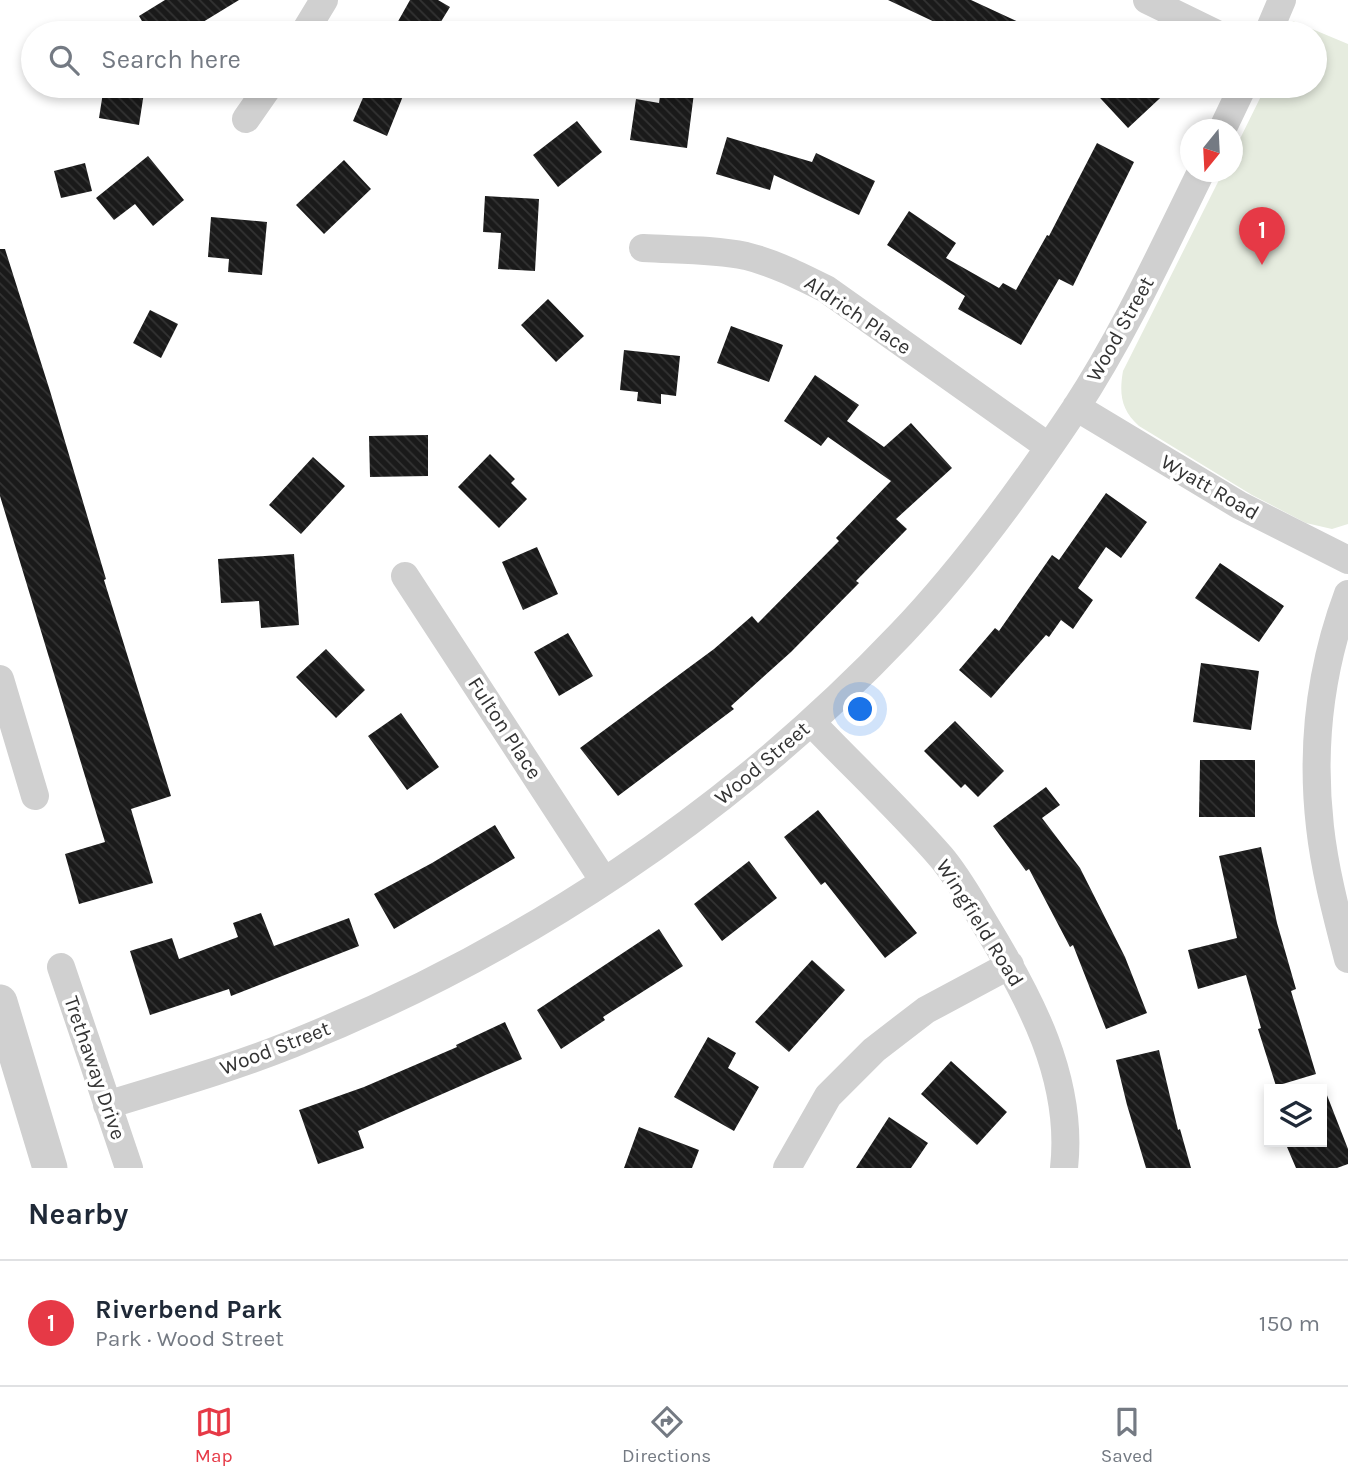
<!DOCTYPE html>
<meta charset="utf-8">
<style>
:root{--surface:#fff;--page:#f2f2f3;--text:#1f2937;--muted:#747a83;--line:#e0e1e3;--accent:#e63946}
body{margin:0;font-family:Karla,sans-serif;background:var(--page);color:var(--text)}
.controls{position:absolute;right:21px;bottom:21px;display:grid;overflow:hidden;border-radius:0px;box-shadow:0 4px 10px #0003}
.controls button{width:63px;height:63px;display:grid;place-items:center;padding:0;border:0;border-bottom:2px solid var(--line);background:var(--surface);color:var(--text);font:35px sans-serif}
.compass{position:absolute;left:1180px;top:119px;width:63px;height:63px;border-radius:50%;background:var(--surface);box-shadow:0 4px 10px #0003;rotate:198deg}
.you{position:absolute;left:861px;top:710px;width:24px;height:24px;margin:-18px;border:5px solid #fff;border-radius:50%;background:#1a73e8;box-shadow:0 0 0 10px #1a73e833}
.badge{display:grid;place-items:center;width:46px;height:46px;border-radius:50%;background:var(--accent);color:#fff;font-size:23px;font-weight:700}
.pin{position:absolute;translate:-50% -58px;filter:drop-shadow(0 2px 4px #0008)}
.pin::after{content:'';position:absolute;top:37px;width:24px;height:21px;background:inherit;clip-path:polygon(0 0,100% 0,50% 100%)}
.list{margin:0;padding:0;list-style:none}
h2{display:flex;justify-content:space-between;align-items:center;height:91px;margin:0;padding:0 28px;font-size:30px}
h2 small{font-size:23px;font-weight:400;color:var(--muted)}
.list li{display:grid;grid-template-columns:46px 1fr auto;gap:21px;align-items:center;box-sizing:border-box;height:126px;padding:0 28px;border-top:2px solid var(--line)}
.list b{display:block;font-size:26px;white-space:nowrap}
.list p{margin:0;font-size:23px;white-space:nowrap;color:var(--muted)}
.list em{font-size:23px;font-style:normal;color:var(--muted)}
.icon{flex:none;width:38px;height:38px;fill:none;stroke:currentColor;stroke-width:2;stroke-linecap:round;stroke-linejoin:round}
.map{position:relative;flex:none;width:1348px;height:1168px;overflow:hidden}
.search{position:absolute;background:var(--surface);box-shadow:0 4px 10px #0003;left:21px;right:21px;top:21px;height:77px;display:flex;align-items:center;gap:18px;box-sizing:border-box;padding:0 24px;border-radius:38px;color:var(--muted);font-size:26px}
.sheet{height:217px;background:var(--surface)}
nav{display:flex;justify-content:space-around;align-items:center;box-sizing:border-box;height:98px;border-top:2px solid var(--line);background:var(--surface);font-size:19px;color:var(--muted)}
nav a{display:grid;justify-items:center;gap:4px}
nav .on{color:var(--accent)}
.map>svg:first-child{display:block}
.park{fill:#e6ecdf}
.building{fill:url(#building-back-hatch)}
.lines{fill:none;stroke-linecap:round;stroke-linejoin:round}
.minor{stroke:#d0d0d0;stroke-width:28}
.tertiary{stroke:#d0d0d0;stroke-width:35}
.labels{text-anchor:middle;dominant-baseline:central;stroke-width:7;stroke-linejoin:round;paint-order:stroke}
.street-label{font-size:21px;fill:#333;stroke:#fff}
</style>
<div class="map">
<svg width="1348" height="1168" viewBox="0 0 1348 1168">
<defs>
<pattern id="building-back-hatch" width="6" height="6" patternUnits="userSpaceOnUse" patternTransform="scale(1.75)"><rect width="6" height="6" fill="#1a1a1a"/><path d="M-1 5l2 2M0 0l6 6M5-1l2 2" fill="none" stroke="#333"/></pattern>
</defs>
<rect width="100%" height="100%" fill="#fff"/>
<!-- park -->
<path class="park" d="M 1293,21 L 1348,44 L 1348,524 L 1332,529 L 1306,523 L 1252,495 L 1139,426 C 1121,410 1119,394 1123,371 L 1223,172 L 1232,172 L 1233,153 L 1266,86 L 1315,86 L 1315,33 L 1288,33 Z"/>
<!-- building -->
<path class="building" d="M 165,0 L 239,0 L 185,33 L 149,33 L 139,16 Z
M 410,0 L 438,0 L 450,7 L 434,33 L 411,33 L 396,25 Z
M 888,0 L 971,0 L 1042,33 L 958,33 Z
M 104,86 L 145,86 L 139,125 L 99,118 Z
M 368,86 L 407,86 L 387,136 L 353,121 Z
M 1089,86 L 1173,86 L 1128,128 Z
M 661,89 L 694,93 L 687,148 L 630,140 L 636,99 L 659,103 Z
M 577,121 L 602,152 L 558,187 L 533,155 Z
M 727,137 L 812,162 L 816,153 L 875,181 L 859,215 L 774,175 L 770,190 L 716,174 Z
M 1097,143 L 1134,162 L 1073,286 L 1059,279 L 1021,345 L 958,309 L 965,296 L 887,245 L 909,211 L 956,243 L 946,258 L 999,288 L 1003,283 L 1016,290 L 1047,235 L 1049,236 Z
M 148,156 L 184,200 L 153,226 L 135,204 L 114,220 L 96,198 Z
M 344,160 L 371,189 L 324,234 L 296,205 Z
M 85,163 L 92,191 L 61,198 L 54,171 Z
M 485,196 L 539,199 L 535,271 L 498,269 L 501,233 L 483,232 Z
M 211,217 L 267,222 L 262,275 L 228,272 L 229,259 L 208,257 Z
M 0,249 L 5,249 L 50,391 L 106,579 L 104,580 L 171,796 L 131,809 L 153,883 L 79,904 L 65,854 L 105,842 L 0,496 Z
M 548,299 L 584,336 L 556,362 L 521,325 Z
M 150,310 L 178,324 L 161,358 L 133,343 Z
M 731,326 L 783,345 L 769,382 L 717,363 Z
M 624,350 L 680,356 L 676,396 L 661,394 L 661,404 L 637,401 L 638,392 L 620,390 Z
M 815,375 L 859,405 L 847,421 L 884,447 L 911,423 L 952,468 L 896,519 L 907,529 L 856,581 L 859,583 L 791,652 L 731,706 L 734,709 L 618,796 L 580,748 L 714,649 L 752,616 L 758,623 L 839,541 L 836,538 L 891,481 L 828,437 L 821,446 L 784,421 Z
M 428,435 L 428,476 L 370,477 L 369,436 Z
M 490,454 L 515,479 L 511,483 L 527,499 L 499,528 L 458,487 Z
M 313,457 L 345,486 L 301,534 L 269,505 Z
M 1106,493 L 1147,522 L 1121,558 L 1106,547 L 1078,588 L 1093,600 L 1073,629 L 1061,620 L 1049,637 L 1046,635 L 991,698 L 959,670 L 995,628 L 999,631 L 1052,555 L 1059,560 Z
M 537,547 L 558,594 L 523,610 L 502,562 Z
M 294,554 L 299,625 L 261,628 L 259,601 L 221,603 L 218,559 Z
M 1220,563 L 1284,606 L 1259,642 L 1195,598 Z
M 568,633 L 593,676 L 559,696 L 534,652 Z
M 326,649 L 365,690 L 336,718 L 296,677 Z
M 1201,663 L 1259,671 L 1251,730 L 1193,722 Z
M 401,713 L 439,767 L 407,790 L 368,736 Z
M 955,721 L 1004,771 L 978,797 L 965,784 L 961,788 L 924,751 Z
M 1200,760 L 1255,760 L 1255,817 L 1199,817 Z
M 1046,787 L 1060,805 L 1042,818 L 1080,868 L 1125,957 L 1147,1013 L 1106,1029 L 1073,945 L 1070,947 L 1029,869 L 1026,871 L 993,826 Z
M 818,810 L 917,933 L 885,958 L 825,882 L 821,885 L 784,837 Z
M 495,825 L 515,858 L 394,929 L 374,894 L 432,863 Z
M 1261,847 L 1277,923 L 1296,989 L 1291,991 L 1316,1074 L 1276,1086 L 1258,1029 L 1261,1028 L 1246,975 L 1198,989 L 1188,950 L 1237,938 L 1219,856 Z
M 749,861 L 777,898 L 722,941 L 694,904 Z
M 261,913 L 274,946 L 349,918 L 359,946 L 231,996 L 229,989 L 150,1015 L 130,951 L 172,938 L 179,959 L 238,937 L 233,923 Z
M 659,929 L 683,966 L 603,1017 L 605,1020 L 561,1049 L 537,1010 Z
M 812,960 L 845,990 L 789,1052 L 755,1022 Z
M 505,1022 L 522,1059 L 358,1131 L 364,1148 L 318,1164 L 299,1110 L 364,1087 L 457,1047 L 456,1045 Z
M 708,1037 L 736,1053 L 728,1068 L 759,1087 L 734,1131 L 674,1097 Z
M 1159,1050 L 1178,1130 L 1180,1129 L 1191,1168 L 1146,1168 L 1127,1105 L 1116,1060 Z
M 951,1061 L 1007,1112 L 977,1145 L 921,1094 Z
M 1323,1085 L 1348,1149 L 1348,1164 L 1337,1168 L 1296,1168 L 1287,1147 L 1302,1142 L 1322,1142 Z
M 889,1117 L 928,1143 L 911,1168 L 856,1168 Z
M 639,1127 L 699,1150 L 692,1168 L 624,1168 Z"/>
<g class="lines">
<!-- minor -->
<path class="minor" d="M 1147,0 L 1215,33
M 304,33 L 324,0
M 1268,33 L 1282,0
M 246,119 L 269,86
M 1222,130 L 1243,86
M 643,248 C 677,250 712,249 746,256 C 774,263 800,276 826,289 L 1049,447
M 1076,407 L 1239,505 L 1348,560
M 405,576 L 604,881
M 1348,594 C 1320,669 1311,748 1320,827 C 1325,872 1337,916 1348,959
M 0,679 L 35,796
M 811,722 C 854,767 900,810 941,857 C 958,877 971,901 985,924 C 1030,998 1074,1079 1064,1168
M 61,967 L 129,1168
M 107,1105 C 169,1086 232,1068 292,1044 C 522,952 731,813 901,634 C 966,566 1023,487 1075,409 C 1124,334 1162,251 1201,172
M 787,1168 L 828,1096 L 874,1050 L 926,1010 L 1010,965"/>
<!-- tertiary -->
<path class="tertiary" d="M 0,1002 L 50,1168"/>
</g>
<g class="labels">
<!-- street labels -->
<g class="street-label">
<text transform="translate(858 315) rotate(34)">Aldrich Place</text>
<text transform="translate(1120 329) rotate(-61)">Wood Street</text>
<text transform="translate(1210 487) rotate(30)">Wyatt Road</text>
<text transform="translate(505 728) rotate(57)">Fulton Place</text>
<text transform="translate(762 763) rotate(-40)">Wood Street</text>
<text transform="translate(980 923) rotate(58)">Wingfield Road</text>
<text transform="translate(275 1048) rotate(-21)">Wood Street</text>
<text transform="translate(95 1068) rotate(71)">Trethaway Drive</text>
</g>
</g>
</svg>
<div class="controls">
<button><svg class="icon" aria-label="layers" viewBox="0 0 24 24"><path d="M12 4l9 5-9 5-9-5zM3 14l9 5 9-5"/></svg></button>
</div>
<svg class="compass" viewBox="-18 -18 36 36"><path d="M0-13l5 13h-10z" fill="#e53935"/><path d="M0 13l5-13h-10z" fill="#747a83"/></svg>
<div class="you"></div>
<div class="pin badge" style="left:1262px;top:265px">1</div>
<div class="search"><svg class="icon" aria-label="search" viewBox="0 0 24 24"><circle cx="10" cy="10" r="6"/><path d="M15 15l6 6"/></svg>Search here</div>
</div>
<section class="sheet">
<h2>Nearby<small></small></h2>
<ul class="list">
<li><span class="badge">1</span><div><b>Riverbend Park</b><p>Park · Wood Street</p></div><em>150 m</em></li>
</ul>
</section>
<nav>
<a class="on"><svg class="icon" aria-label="map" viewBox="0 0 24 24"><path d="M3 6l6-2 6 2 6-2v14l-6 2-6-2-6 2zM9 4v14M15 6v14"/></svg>Map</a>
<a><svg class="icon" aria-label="directions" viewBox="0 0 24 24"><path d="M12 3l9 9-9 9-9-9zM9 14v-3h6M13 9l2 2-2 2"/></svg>Directions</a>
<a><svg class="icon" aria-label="saved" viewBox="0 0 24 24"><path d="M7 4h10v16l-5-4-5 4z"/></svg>Saved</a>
</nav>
